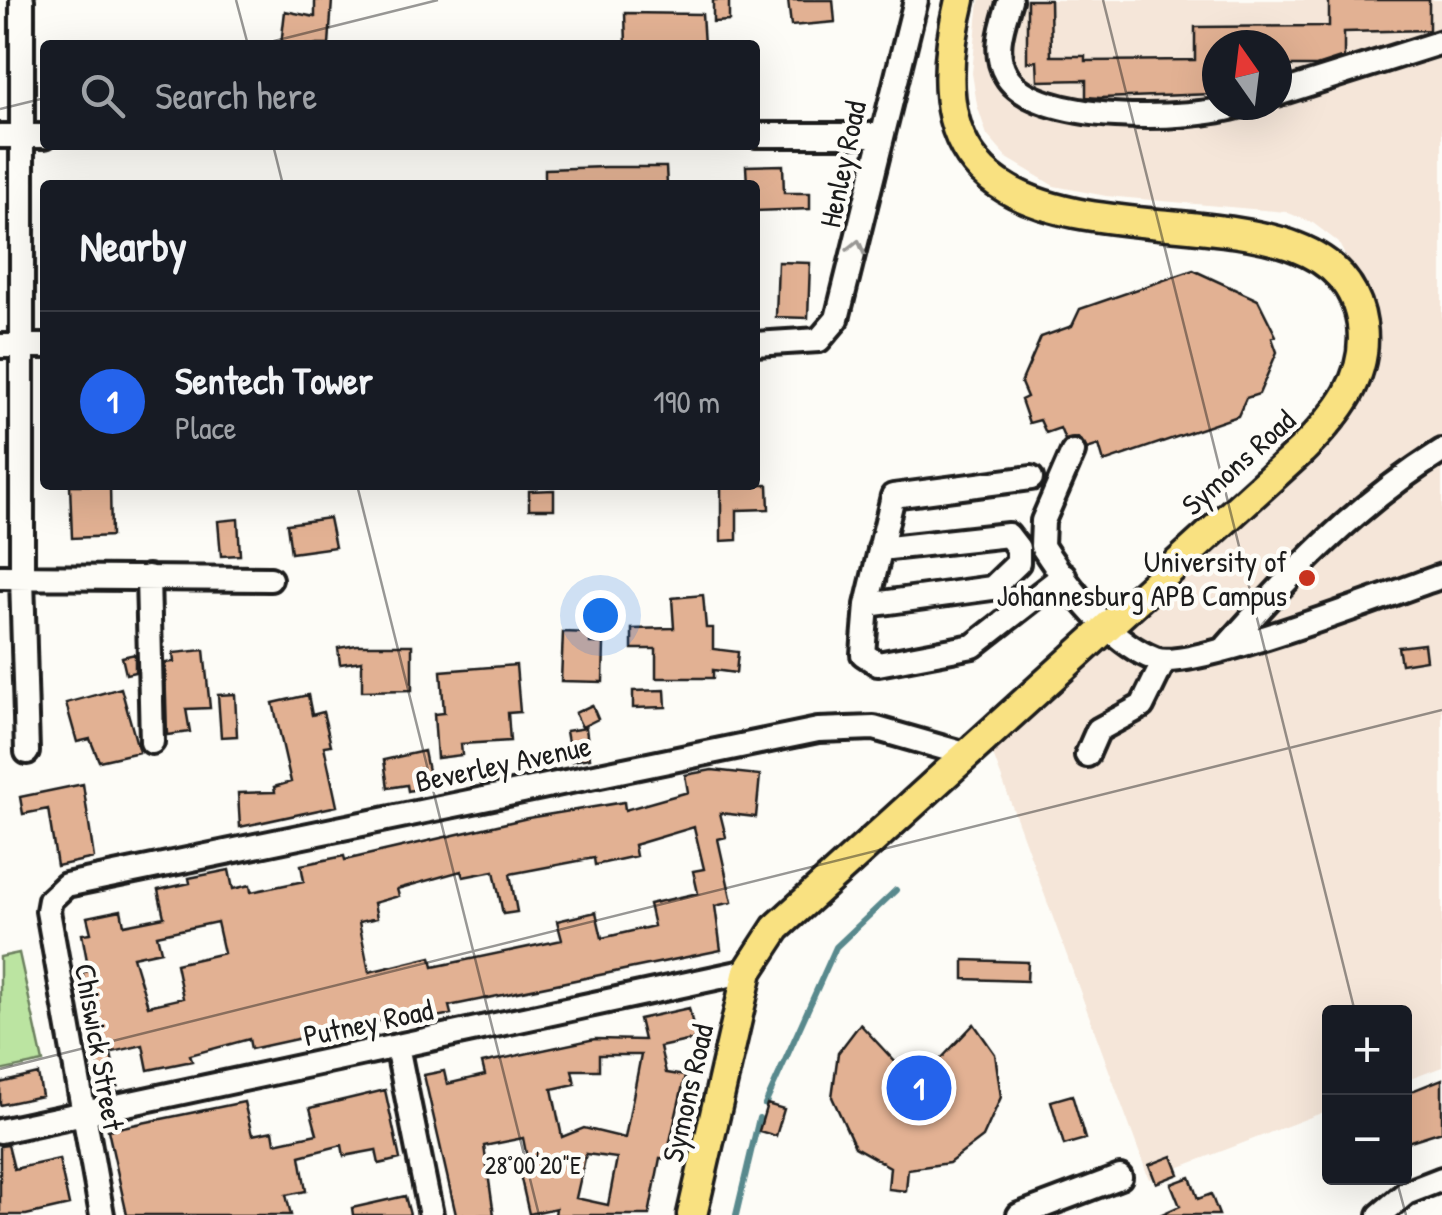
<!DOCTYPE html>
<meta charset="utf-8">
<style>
:root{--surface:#171b24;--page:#242831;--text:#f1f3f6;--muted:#9ea1a6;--line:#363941;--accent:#2563eb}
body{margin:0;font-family:"Patrick Hand",sans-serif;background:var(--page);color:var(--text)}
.controls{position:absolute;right:30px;bottom:30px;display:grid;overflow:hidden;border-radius:10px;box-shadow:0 10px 40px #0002}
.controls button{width:90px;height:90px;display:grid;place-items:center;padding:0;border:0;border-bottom:2px solid var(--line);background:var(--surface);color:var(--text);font:50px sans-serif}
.compass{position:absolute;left:1202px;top:30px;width:90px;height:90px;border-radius:50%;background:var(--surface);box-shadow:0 10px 40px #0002;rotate:346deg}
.you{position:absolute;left:600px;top:615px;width:35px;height:35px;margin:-25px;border:8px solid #fff;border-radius:50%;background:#1a73e8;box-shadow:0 0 0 15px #1a73e833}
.badge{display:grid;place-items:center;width:65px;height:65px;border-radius:50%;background:var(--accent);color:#fff;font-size:32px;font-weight:700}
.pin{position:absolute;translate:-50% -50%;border:5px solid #fff;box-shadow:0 2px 10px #0006}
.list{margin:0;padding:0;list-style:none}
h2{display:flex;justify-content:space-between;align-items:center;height:130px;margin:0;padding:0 40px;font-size:42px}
h2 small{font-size:32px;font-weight:400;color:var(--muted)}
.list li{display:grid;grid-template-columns:65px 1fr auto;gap:30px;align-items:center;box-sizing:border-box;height:180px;padding:0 40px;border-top:2px solid var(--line)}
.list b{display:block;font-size:38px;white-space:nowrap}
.list p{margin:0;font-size:32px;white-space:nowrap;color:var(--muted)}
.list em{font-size:32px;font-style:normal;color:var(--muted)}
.icon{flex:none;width:55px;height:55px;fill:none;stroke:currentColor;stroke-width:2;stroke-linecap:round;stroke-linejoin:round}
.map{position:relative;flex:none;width:1442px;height:1215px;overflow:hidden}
.search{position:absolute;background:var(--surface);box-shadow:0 10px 40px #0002;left:40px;top:40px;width:720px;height:110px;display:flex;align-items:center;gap:25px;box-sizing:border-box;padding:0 35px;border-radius:10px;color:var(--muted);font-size:38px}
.panel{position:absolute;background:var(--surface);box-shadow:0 10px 40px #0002;left:40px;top:180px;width:720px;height:310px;border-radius:10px}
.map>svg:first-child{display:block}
.built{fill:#f5e6d9;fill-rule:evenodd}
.green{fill:#bbe4a1;stroke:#6c805e;stroke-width:2.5}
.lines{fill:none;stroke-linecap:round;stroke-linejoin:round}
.stream{stroke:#59898d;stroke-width:6}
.building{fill:#e2b193;stroke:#1c1c1c;stroke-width:2.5;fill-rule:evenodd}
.minor-casing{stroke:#1c1c1c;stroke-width:30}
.major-casing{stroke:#1c1c1c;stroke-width:35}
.minor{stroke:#fdfcf7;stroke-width:22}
.major{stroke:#f9e181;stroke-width:28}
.oneway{stroke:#989794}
.ticks{fill:none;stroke:#1c1c1c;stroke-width:2.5;stroke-opacity:0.45}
.poi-dot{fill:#c8321e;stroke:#fdfcf7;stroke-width:4}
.labels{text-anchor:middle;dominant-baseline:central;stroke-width:9;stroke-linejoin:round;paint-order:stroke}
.street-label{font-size:30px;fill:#1c1c1c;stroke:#fdfcf7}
.poi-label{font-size:30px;fill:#1c1c1c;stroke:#fdfcf7;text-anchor:end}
.ticks-label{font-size:25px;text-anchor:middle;fill:#1c1c1c;stroke:#fdfcf7;stroke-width:9;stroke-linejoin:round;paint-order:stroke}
</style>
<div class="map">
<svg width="1442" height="1215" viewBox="0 0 1442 1215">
<rect width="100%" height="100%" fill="#fdfcf7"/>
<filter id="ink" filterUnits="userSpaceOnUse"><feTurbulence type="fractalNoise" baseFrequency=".01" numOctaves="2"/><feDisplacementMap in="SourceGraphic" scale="20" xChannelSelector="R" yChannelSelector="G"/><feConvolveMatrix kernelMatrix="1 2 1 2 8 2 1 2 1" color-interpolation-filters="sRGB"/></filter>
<g filter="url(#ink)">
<!-- built -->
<path class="built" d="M 979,0 L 1442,0 L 1442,1067 L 1405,1081 L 1404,1012 L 1330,1012 L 1329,1110 L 1149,1179 L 991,749 L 1354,408 L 1371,346 L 1366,295 L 1338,242 L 1313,223 L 1286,212 L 1106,196 L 1054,186 L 1007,158 L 987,135 L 977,105 L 972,73 ZM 1217,45 L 1277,45 L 1277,105 L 1217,105 Z"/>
<!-- green -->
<path class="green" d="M 19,953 L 43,1062 L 0,1071 L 0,957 Z"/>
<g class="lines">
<!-- stream -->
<path class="stream" d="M 765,1105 L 836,947 L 896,890
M 736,1215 L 759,1118"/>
</g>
<!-- building -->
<path class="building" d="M 315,0 L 332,0 L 329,45 L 281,45 L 285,11 L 315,17 Z
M 713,0 L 729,0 L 729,21 L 713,22 Z
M 788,0 L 833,0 L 835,22 L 791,26 Z
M 1027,0 L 1050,0 L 1051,56 L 1085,56 L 1085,61 L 1195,60 L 1195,27 L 1329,26 L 1329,0 L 1429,0 L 1429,30 L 1344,32 L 1344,57 L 1316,66 L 1277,66 L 1277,45 L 1217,45 L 1213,94 L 1100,98 L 1086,97 L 1086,80 L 1038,81 L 1037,61 L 1027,62 Z
M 625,13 L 702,14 L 704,45 L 626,45 Z
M 783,165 L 784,193 L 810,193 L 810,209 L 755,211 L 755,185 L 747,185 L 746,166 Z
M 606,167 L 666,167 L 667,185 L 545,185 L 545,169 Z
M 778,262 L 810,263 L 808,318 L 776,317 Z
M 1193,270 L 1258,300 L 1276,336 L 1272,338 L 1277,352 L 1259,394 L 1246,398 L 1238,416 L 1104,462 L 1099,445 L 1087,449 L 1078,438 L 1065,440 L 1060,428 L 1046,433 L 1040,420 L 1029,423 L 1021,400 L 1027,397 L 1021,383 L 1041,337 L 1072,326 L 1080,309 Z
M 70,485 L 110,485 L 111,536 L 72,538 Z
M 721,485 L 768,485 L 769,509 L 737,510 L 737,540 L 721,541 Z
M 554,490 L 554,509 L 529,509 L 529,491 Z
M 329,518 L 335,547 L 291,553 L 287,524 Z
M 238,519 L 240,555 L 221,556 L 218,521 Z
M 703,595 L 706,628 L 713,628 L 713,649 L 738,652 L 736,673 L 713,670 L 713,678 L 656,678 L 656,649 L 632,649 L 632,629 L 674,628 L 672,598 Z
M 563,632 L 590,633 L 590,643 L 604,643 L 603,682 L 561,681 Z
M 1424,644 L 1426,660 L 1401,664 L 1398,647 Z
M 357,645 L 412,645 L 412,690 L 362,691 L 362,661 L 340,664 L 338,648 Z
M 204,650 L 210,708 L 186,709 L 190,732 L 167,735 L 165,663 L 174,662 L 173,653 Z
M 135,654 L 135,672 L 126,674 L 122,657 Z
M 516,665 L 520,712 L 508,713 L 510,741 L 461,744 L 462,755 L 437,758 L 434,714 L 444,713 L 441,671 Z
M 121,688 L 139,752 L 99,761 L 90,739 L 77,742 L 66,703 Z
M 665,690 L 666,707 L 633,708 L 633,691 Z
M 235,694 L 237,736 L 221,737 L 218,695 Z
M 308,695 L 312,715 L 323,712 L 331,745 L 324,746 L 337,806 L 240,827 L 238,793 L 275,792 L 274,787 L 291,782 L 273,703 Z
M 592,705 L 598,719 L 582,727 L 575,713 Z
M 586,728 L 590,758 L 571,761 L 566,731 Z
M 424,751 L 431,786 L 408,791 L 407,785 L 388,788 L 384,760 Z
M 712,770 L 760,775 L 756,817 L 720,813 L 726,837 L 718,839 L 732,902 L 715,906 L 721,950 L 449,1006 L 451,1014 L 431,1018 L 429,1010 L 251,1049 L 249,1039 L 190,1055 L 192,1061 L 148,1070 L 143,1045 L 104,1054 L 82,972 L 89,971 L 82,934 L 91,933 L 87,917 L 121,910 L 124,925 L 164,917 L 158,890 L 190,883 L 189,878 L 229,870 L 233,889 L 250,885 L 251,892 L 304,881 L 301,865 L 344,856 L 345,860 L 528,818 L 624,802 L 625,810 L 688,792 L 685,775 ZM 694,827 L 704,869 L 693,871 L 698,893 L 649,904 L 654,926 L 602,938 L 596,912 L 557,921 L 562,940 L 433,967 L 431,957 L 369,972 L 359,922 L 377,918 L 374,903 L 399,896 L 397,889 L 461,871 L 463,877 L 494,871 L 503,914 L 517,912 L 510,874 L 594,858 L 595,865 L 636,856 L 634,845 ZM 217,922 L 224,953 L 176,964 L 183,998 L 148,1006 L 133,957 L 161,951 L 157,935 Z
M 83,784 L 94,858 L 57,866 L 48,809 L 23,814 L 20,797 Z
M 964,960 L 1028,962 L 1027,981 L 964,979 Z
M 689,1008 L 696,1039 L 660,1047 L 666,1073 L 685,1076 L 666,1159 L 660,1158 L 649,1215 L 555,1215 L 556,1208 L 529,1214 L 519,1170 L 529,1168 L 523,1138 L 484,1146 L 494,1215 L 456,1215 L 424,1075 L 444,1071 L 447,1084 L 485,1075 L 482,1063 L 595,1039 L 644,1040 L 639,1019 ZM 599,1055 L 641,1055 L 625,1138 L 584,1128 L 562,1137 L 552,1089 L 575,1084 L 572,1070 L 599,1070 ZM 586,1154 L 617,1158 L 608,1205 L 576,1198 Z
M 860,1024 L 899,1066 L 914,1060 L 936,1064 L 974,1024 L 995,1054 L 1001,1097 L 983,1137 L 949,1163 L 908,1169 L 906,1191 L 888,1189 L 890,1167 L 855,1147 L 832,1097 L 838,1053 Z
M 111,1054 L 118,1086 L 102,1089 L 96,1057 Z
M 38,1074 L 42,1096 L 0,1105 L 0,1083 Z
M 1442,1079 L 1442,1131 L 1404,1143 L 1404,1094 Z
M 385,1090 L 400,1159 L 379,1164 L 376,1150 L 344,1156 L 342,1145 L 300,1156 L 306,1191 L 286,1195 L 291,1215 L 127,1215 L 108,1130 L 244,1102 L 252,1135 L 273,1131 L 275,1143 L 317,1134 L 310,1108 Z
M 1072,1095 L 1085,1139 L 1064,1145 L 1051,1101 Z
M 767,1104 L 784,1109 L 776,1136 L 759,1131 Z
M 8,1145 L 14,1169 L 59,1159 L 69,1205 L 26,1215 L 0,1215 L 0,1146 Z
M 1172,1156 L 1179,1174 L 1156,1183 L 1149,1165 Z
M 1190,1177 L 1198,1199 L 1211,1194 L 1219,1215 L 1160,1215 L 1180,1206 L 1171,1184 Z
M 405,1196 L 410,1215 L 353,1215 L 352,1208 Z"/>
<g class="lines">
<defs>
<path id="minor" d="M 22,0 L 22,577 L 27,752
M 1010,0 C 1003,24 992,51 1006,75 C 1035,126 1192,121 1241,105
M 1277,94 L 1442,42
M 755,135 L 879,135
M 0,136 L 45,136
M 755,344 L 819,340 L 837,319 L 916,0
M 0,346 L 45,346
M 1073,452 L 1043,521 L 1042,546 C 1068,586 1109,642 1155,659 C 1189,672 1396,592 1442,576
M 1031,478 L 893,496 L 867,605 L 863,654 L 878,664 L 973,646 L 1064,575
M 0,577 L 270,579
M 148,577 L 152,742
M 867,605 L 992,588 L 1018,563 L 1018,548 L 1008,535 L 880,549
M 1227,646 C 1292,572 1358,503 1442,451
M 1087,755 L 1098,730 L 1142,706 L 1164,661
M 397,1046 L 431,1215
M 0,1131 L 748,971
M 102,1215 L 48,911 L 50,900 L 66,885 L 818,730 L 874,728 L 965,754
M 1019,1215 L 1120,1177
M 1380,1215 L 1406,1193 L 1442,1179"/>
<path id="major" d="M 692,1215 L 748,971 L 776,928 L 1302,450 C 1337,415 1369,378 1362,325 C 1335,129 874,349 960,0"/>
</defs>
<!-- minor casing -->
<use href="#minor" class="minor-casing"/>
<!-- major casing -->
<use href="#major" class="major-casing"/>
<!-- minor -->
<use href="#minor" class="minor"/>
<!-- major -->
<use href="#major" class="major"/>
</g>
<!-- one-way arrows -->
<defs><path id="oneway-chevron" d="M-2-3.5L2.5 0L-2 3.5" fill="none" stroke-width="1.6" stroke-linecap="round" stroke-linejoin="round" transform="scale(2.5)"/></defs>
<use class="oneway" href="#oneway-chevron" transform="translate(857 247) rotate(-76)"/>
</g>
<!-- ticks -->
<path class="ticks" d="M 236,0 L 248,45M 1103,0 L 1355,1012M 258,45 L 438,0M 0,109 L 45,98M 273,145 L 283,185M 357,485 L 539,1215M 0,1069 L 1442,710M 1396,1178 L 1406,1215"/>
<!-- markers -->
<circle class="poi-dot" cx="1307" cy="578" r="10"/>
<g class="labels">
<!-- street labels -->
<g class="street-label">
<text transform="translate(842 164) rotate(-78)">Henley Road</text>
<text transform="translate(1238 462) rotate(-42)">Symons Road</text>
<text transform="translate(503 763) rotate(-12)">Beverley Avenue</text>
<text transform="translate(368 1022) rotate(-12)">Putney Road</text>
<text transform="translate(100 1047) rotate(80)">Chiswick Street</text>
<text transform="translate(687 1093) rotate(-77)">Symons Road</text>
</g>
<!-- poi labels -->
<g class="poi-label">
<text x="1287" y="561">University of<tspan x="1287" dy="34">Johannesburg APB Campus</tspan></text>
</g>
</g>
<g class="ticks-label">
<text x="533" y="1174">28°00'20"E</text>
</g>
</svg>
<div class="controls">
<button>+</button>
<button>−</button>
</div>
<svg class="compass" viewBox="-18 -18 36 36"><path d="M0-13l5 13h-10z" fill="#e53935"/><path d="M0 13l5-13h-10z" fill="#9ea1a6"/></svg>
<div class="you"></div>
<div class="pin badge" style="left:919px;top:1088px">1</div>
<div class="search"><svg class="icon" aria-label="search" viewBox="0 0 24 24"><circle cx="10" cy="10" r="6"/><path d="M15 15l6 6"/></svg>Search here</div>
<section class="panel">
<h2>Nearby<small></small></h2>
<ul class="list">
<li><span class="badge">1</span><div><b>Sentech Tower</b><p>Place</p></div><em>190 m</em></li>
</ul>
</section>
</div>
